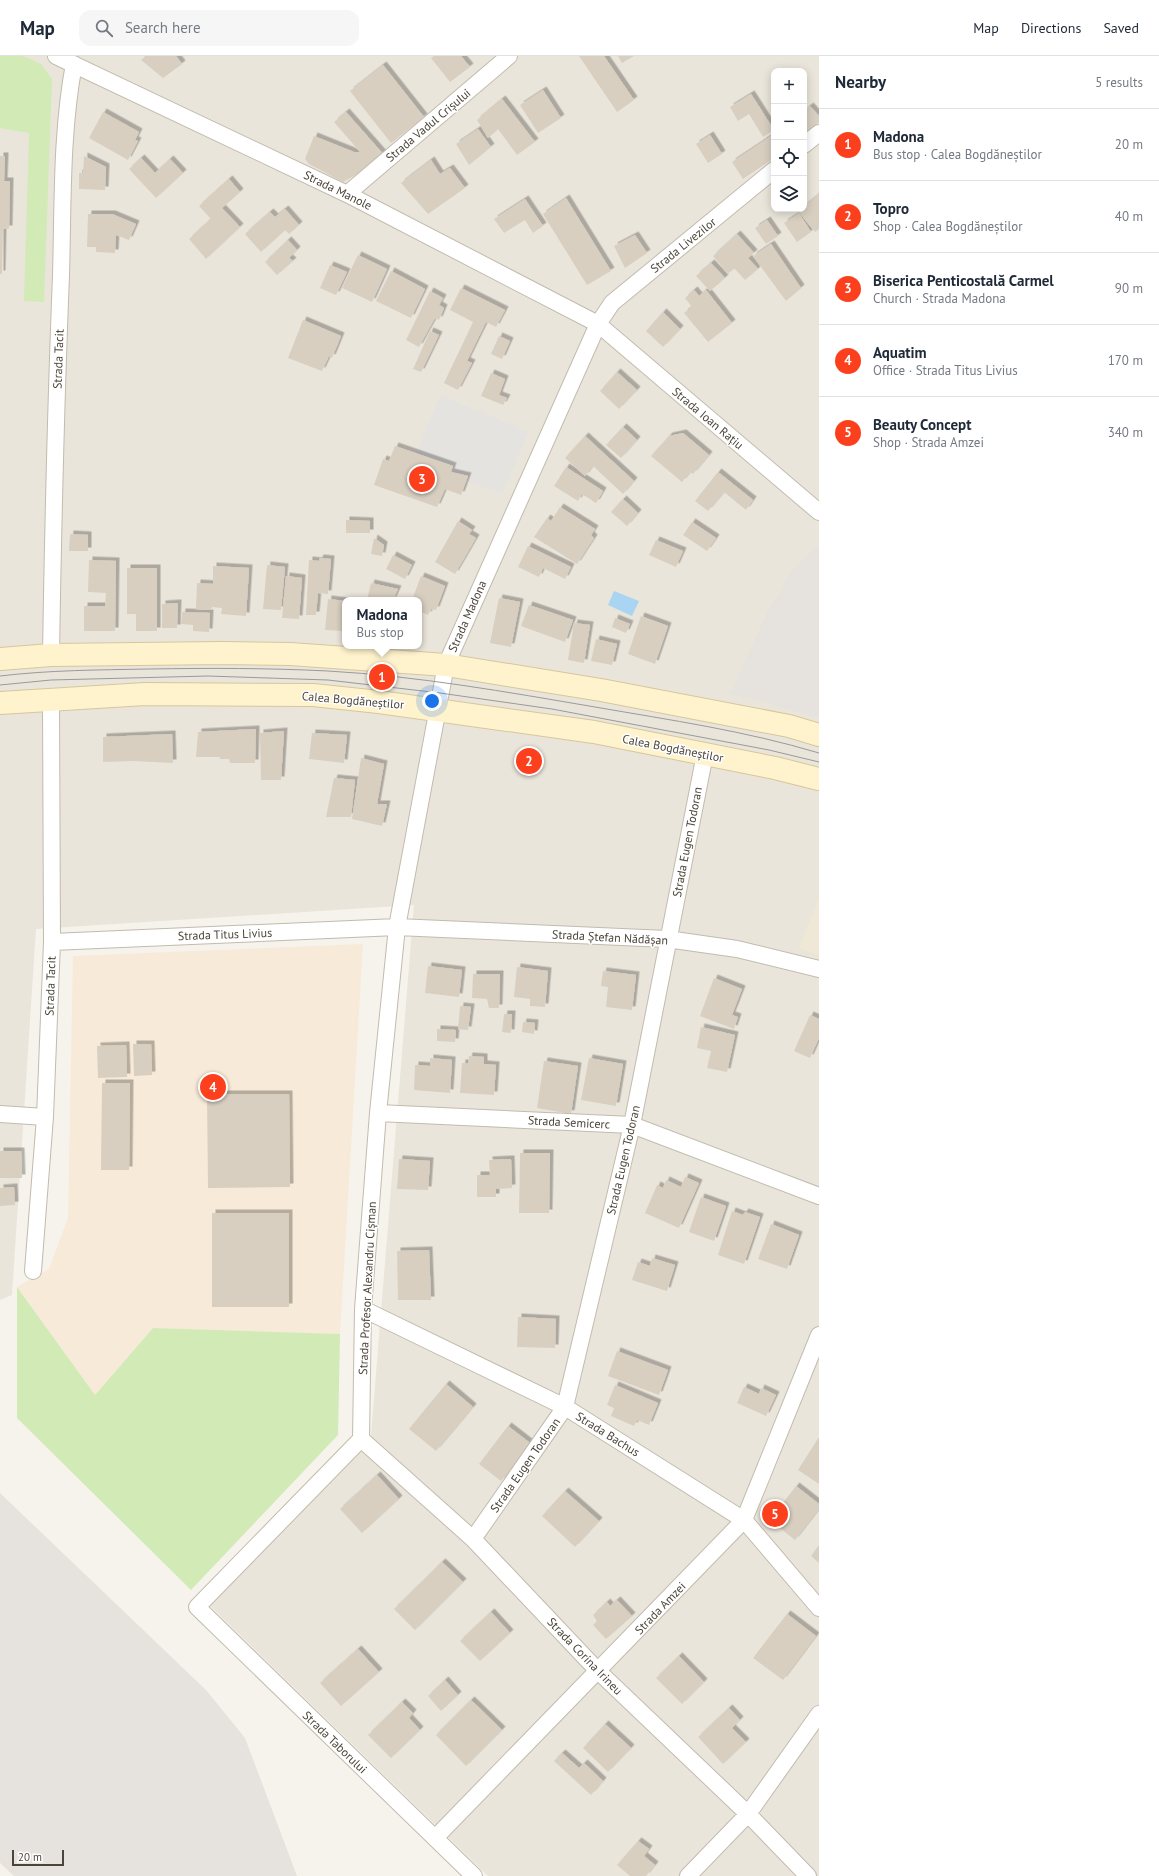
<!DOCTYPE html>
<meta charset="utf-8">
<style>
:root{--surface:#fff;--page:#f6f6f7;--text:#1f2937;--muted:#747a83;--line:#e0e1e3;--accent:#fc3f1d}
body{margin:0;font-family:"PT Sans",sans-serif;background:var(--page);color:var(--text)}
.controls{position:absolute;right:12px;top:12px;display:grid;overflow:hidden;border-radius:8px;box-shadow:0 2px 10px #0003}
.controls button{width:36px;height:36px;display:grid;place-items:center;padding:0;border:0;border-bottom:1px solid var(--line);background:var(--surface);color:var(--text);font:20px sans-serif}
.scale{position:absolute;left:12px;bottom:10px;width:52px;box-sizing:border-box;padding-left:4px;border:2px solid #4b4439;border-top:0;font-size:11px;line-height:14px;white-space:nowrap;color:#4b4439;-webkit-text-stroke:3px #fff;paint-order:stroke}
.you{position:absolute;left:432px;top:645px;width:14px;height:14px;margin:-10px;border:3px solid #fff;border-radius:50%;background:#1a73e8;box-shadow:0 0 0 6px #1a73e833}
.badge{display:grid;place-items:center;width:26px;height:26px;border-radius:50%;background:var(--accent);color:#fff;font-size:13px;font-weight:700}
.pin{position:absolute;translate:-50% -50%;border:2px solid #fff;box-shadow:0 1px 4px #0006}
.popup{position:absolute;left:342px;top:541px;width:80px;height:52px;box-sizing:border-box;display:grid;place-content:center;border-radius:8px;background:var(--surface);filter:drop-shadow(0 1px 3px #0005);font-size:13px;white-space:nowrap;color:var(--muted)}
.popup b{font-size:15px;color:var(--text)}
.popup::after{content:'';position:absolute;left:50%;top:100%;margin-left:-8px;border:8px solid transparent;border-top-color:var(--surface)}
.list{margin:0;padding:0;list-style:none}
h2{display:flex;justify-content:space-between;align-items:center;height:52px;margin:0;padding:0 16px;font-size:17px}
h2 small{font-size:13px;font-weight:400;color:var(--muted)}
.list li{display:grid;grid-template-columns:26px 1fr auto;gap:12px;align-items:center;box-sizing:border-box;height:72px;padding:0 16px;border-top:1px solid var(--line)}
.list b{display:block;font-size:15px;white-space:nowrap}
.list p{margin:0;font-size:13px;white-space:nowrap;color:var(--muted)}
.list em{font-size:13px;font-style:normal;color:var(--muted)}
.icon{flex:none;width:22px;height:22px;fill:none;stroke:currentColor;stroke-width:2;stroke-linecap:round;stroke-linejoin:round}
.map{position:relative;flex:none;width:819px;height:1820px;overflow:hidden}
header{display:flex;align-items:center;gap:24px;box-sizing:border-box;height:56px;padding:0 20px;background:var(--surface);border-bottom:1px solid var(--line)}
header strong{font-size:19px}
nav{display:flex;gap:22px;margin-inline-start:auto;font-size:14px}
.search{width:280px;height:36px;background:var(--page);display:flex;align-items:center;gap:10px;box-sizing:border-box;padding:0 14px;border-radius:12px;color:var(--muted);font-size:15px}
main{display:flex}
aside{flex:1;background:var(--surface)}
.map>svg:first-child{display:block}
.residential{fill:#eae5da;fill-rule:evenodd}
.commercial{fill:#f7ead8}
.industrial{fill:#e6e2dd}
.education{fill:#efe8d6}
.green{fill:#d2eab5}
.parking{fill:#e5e3e0}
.water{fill:#a9d4f2}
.building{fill:#d8cfc1;filter:url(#shadow)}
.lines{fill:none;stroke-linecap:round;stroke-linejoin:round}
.street-casing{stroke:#c2bbae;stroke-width:18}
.secondary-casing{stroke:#d6c79b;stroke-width:24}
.street{stroke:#fff;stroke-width:16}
.secondary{stroke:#fff3cd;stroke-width:22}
.tram{stroke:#9a9a9a;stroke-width:1}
.labels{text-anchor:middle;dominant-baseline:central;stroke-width:3;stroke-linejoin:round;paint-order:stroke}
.street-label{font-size:12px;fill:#4b4439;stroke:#fff}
</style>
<header>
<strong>Map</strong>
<div class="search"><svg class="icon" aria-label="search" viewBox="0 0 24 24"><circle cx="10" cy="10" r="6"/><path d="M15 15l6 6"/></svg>Search here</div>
<nav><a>Map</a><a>Directions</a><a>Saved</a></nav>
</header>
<main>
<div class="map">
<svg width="819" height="1820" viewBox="0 0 819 1820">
<defs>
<filter id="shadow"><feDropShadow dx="3.5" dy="-3.5" stdDeviation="0" flood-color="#0004"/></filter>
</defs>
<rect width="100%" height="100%" fill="#f6f3ec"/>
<!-- residential -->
<path class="residential" d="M 0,0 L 819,0 L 819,1820 L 488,1820 L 207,1547 L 371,1379 L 414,849 L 36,873 L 12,1239 L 0,1244 ZM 774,15 L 804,15 L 804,153 L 774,153 ZM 345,544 L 419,544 L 419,590 L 345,590 Z"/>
<!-- commercial -->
<path class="commercial" d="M 363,888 L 340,1278 L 153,1272 L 95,1339 L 17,1231 L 49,1213 L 68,1162 L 73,900 Z"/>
<!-- industrial -->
<path class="industrial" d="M 819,492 L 819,662 L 731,637 L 767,556 L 793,513 L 814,493 Z
M 0,1437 L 206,1634 L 245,1682 L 297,1820 L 14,1820 L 0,1807 Z"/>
<!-- education -->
<path class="education" d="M 819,841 L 819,899 L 799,892 Z"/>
<!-- green -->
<path class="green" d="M 0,0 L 23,0 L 41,8 L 52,23 L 44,246 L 24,245 L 29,77 L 0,72 Z
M 17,1231 L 95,1339 L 153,1272 L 340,1278 L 338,1379 L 191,1534 L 17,1362 Z"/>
<!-- parking -->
<path class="parking" d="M 440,339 L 529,376 L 502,438 L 466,425 L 468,420 L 451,416 L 453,410 L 416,398 Z"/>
<!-- water -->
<path class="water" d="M 614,535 L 639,545 L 632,560 L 608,549 Z"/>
<!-- building -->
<path class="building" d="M 146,0 L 176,0 L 182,8 L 163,22 L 141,4 Z
M 434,0 L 461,0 L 470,11 L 450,26 L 431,2 Z
M 579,0 L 604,0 L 634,44 L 617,56 Z
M 618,0 L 634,0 L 622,7 Z
M 383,9 L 424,61 L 391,87 L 350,35 Z
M 543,34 L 561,62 L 538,77 L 520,49 Z
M 751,38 L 774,74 L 763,81 L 749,58 L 738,65 L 730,51 Z
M 502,43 L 535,86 L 517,99 L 498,73 L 488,82 L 477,64 Z
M 810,50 L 819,60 L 819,66 L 805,78 L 804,55 Z
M 103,56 L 139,76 L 135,84 L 138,85 L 128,104 L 89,82 Z
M 346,56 L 384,99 L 368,112 L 343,126 L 309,108 L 305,103 L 314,80 L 354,96 L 360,96 L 334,66 Z
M 478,73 L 491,91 L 469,109 L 456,88 Z
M 774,78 L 774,102 L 743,123 L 732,106 Z
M 710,79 L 722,98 L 708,107 L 696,88 Z
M 0,100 L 5,100 L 4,125 L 10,125 L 9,173 L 3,173 L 2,218 L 0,218 Z
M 84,100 L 106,111 L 105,134 L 79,133 L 79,117 L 83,117 Z
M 141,102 L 155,117 L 170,103 L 183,117 L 156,142 L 129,113 Z
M 431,104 L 440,118 L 450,112 L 465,132 L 428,158 L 401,127 Z
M 229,123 L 240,136 L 222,152 L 240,171 L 206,203 L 189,183 L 211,163 L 199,150 Z
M 819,138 L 819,173 L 815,176 L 798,155 L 804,153 L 804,150 Z
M 566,142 L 611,215 L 587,229 L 543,158 Z
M 525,143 L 543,170 L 533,177 L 525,164 L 504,177 L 494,163 Z
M 285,153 L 299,169 L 289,178 L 285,174 L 261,196 L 245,178 L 270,156 L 275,161 Z
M 799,157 L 811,176 L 797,186 L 784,167 Z
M 88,158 L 112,158 L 136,168 L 129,184 L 116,179 L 115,197 L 96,196 L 96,191 L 87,191 Z
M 767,164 L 778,180 L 766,188 L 755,172 Z
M 737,178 L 754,197 L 748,202 L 758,213 L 745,224 L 734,212 L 728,218 L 713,200 Z
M 635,179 L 647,197 L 625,212 L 614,190 Z
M 288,184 L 297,194 L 289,202 L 293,205 L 277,219 L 265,206 Z
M 771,188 L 801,232 L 786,245 L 753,200 Z
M 358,199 L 387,213 L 372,246 L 342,232 Z
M 711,207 L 725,222 L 710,235 L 696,220 Z
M 330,209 L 347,216 L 336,239 L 320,232 Z
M 391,215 L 425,233 L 411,262 L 376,245 Z
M 461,232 L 505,254 L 496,271 L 486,266 L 467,305 L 472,307 L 458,334 L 444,327 L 473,266 L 450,254 Z
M 694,234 L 699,240 L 706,234 L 732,267 L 708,286 L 684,257 L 692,251 L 685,242 Z
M 430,235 L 443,242 L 439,249 L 444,252 L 439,264 L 435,262 L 419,291 L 406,284 Z
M 663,256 L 680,273 L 663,291 L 646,275 Z
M 303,264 L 341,280 L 332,302 L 329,300 L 322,315 L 288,302 Z
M 430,275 L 439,279 L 421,316 L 413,313 Z
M 499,280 L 510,285 L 502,303 L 491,298 Z
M 617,316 L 637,334 L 619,353 L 600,335 Z
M 491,317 L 505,323 L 499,339 L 507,342 L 503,349 L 481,340 Z
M 623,371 L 637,384 L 621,402 L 606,389 Z
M 683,377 L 709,399 L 693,418 L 690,416 L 682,426 L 651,400 L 669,380 Z
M 585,380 L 634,425 L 623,438 L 593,410 L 585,420 L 565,402 Z
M 395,390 L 453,410 L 451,416 L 468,420 L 461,439 L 445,433 L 437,451 L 374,429 L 383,403 L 389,405 Z
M 566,411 L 603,435 L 596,447 L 582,438 L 578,445 L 554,430 Z
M 718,416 L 753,444 L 746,454 L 724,436 L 708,455 L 695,445 Z
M 623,443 L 638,457 L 627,470 L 611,456 Z
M 560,451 L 595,473 L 591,479 L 594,482 L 577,508 L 534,481 L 547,462 L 551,465 Z
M 346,464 L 370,465 L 370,477 L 346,477 Z
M 458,465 L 472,474 L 469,478 L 476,482 L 455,518 L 435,506 Z
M 692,466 L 716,482 L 707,495 L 683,479 Z
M 70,478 L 88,479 L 88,495 L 69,495 Z
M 374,482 L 384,489 L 382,500 L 371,498 Z
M 656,484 L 683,495 L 676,511 L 649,499 Z
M 528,490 L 571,511 L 565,523 L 543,512 L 539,521 L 518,511 Z
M 393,499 L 412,509 L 405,523 L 386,513 Z
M 320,502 L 331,503 L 328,538 L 318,537 L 316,559 L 306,559 L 309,504 L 319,505 Z
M 89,504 L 116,505 L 115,575 L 84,575 L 84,550 L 105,550 L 106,537 L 88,536 Z
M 267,509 L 285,511 L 281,554 L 263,553 Z
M 213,510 L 249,512 L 246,560 L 221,558 L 222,552 L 212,551 L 211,554 L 196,553 L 197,527 L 213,528 Z
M 127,512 L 157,512 L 157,575 L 136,575 L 136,558 L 127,558 Z
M 286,520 L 302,522 L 299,563 L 282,562 Z
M 421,520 L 445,530 L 436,554 L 431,553 L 428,559 L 419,555 L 419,544 L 412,544 Z
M 371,527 L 398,533 L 393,544 L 367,544 Z
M 499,542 L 520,546 L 511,591 L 490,587 Z
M 328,543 L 345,545 L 345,575 L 325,574 Z
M 178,547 L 177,572 L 162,572 L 162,548 Z
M 529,549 L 573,564 L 565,586 L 521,570 Z
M 182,556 L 210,557 L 209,576 L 193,575 L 193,569 L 181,568 Z
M 641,560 L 668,570 L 655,608 L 628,598 Z
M 615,562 L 630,568 L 626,577 L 612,571 Z
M 574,567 L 590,569 L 584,607 L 568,604 Z
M 596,583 L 617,588 L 612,609 L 591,605 Z
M 256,673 L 255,707 L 230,707 L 229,703 L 220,703 L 220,701 L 196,701 L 198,676 Z
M 284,675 L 281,724 L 261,724 L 260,677 Z
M 312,677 L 347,679 L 344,707 L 309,703 Z
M 172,678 L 173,707 L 133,705 L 103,706 L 103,681 Z
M 361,702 L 384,708 L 377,748 L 387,748 L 382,770 L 352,763 Z
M 334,722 L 355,724 L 351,761 L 326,761 Z
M 428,910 L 462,914 L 459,941 L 425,937 Z
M 517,911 L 548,915 L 545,951 L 530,950 L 530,943 L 514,941 Z
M 603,915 L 636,919 L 632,954 L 606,951 L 608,931 L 601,930 Z
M 473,918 L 500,918 L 499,952 L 489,952 L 487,943 L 472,942 Z
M 714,922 L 742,933 L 732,959 L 738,961 L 734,973 L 700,960 Z
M 460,950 L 471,951 L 468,974 L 458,973 Z
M 504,958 L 512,958 L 511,977 L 502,976 Z
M 810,959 L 819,963 L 819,982 L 810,1002 L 794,995 Z
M 523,966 L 535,967 L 534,978 L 522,976 Z
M 701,971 L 735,979 L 727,1016 L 707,1012 L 711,995 L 697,992 Z
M 437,973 L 456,974 L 455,986 L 437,985 Z
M 133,988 L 151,988 L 152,1019 L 134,1020 Z
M 126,989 L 127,1021 L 98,1022 L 97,990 Z
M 469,1000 L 484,1001 L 484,1008 L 496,1009 L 494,1039 L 460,1037 L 462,1007 L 468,1007 Z
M 430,1002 L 452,1004 L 450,1037 L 414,1034 L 415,1009 L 430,1010 Z
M 589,1002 L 623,1008 L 616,1050 L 581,1044 Z
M 544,1005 L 578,1010 L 571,1058 L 537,1052 Z
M 102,1027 L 130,1027 L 129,1114 L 101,1114 Z
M 207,1038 L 289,1038 L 290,1131 L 208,1132 Z
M 0,1095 L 21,1095 L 22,1122 L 0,1122 Z
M 520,1097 L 550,1097 L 549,1157 L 519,1157 Z
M 399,1103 L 430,1105 L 428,1134 L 397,1133 Z
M 511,1103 L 512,1132 L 496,1133 L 496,1141 L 477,1141 L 477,1119 L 490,1119 L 489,1104 Z
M 685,1121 L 699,1127 L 679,1172 L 645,1157 L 657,1129 L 663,1132 L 666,1124 L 681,1131 Z
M 14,1131 L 15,1149 L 0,1150 L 0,1132 Z
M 701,1141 L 726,1150 L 714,1185 L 689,1176 Z
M 732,1155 L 743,1159 L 745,1156 L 760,1161 L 744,1208 L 718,1199 Z
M 212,1157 L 289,1157 L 289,1251 L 212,1251 Z
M 771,1168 L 799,1179 L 787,1213 L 758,1203 Z
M 429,1194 L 431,1244 L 398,1244 L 397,1195 Z
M 652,1202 L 675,1209 L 667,1235 L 632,1224 L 638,1206 L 650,1210 Z
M 518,1261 L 556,1263 L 555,1292 L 517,1291 Z
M 617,1295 L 668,1314 L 659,1339 L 608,1320 Z
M 446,1328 L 473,1351 L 436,1395 L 409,1373 Z
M 615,1329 L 658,1347 L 649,1369 L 637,1364 L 634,1370 L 611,1360 L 614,1352 L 607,1349 Z
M 744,1331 L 759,1338 L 761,1332 L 776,1339 L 766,1360 L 737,1347 Z
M 508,1370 L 530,1387 L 501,1425 L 479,1408 Z
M 819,1381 L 819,1428 L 798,1414 Z
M 377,1419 L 399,1443 L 362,1477 L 340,1453 Z
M 796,1430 L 819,1448 L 819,1453 L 795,1484 L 770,1464 Z
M 565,1435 L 599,1465 L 575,1491 L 542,1460 Z
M 819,1489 L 819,1507 L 811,1500 Z
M 442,1506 L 463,1526 L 415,1574 L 394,1553 Z
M 617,1544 L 632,1560 L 606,1583 L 593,1569 L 597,1565 L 593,1559 L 607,1546 L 610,1550 Z
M 491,1556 L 510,1577 L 480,1605 L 460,1585 Z
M 787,1558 L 816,1580 L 783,1624 L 753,1602 Z
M 358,1593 L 379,1616 L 341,1650 L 320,1627 Z
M 679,1600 L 704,1626 L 682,1648 L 656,1622 Z
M 445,1624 L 458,1639 L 441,1655 L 428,1640 Z
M 471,1644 L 502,1674 L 466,1710 L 436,1679 Z
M 402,1646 L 413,1657 L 409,1662 L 420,1674 L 391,1702 L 368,1679 Z
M 729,1652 L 740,1664 L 732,1672 L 746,1686 L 723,1708 L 698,1681 Z
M 605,1668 L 631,1692 L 608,1716 L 583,1692 Z
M 562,1697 L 579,1712 L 584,1707 L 603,1725 L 591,1739 L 554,1705 Z
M 638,1785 L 649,1793 L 644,1800 L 655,1809 L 646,1820 L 630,1820 L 617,1809 Z"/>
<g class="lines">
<defs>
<path id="street" d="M 56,0 L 347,138 L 598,268 L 819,456
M 804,89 L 819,77
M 347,138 L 509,0
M 51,599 C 53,472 56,345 61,219 C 63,149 61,77 74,8
M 52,886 L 397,871 L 667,883 L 737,893 L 819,913
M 378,1057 L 632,1069 L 819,1140
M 0,1058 L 45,1061
M 33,1215 L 45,1061 L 52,886 L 51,644
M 363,1253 L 565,1351 L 744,1464 L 819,1552
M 361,1383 L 473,1483 L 598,1615 L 748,1758 L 808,1820
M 473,1483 L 565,1351 L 632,1069 L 705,698
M 435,1782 L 744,1464 L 819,1279
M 474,1820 L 197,1551 L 361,1383 L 363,1253 L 378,1057 L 397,871 L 446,609 L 598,268 L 612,247 L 774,114
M 688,1820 L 748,1758 L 819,1658"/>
<path id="secondary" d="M 0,603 L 51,599 L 222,597 L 290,598 L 446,609 L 601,634 L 789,670 L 819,679
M 0,647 L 145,638 L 313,639 L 379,646 L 594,676 L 775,712 L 819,723"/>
</defs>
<!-- street casing -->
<use href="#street" class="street-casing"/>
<!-- secondary casing -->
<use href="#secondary" class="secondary-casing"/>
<!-- street -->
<use href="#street" class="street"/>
<!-- secondary -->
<use href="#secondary" class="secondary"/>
<!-- tram -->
<path class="tram" d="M 0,620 C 50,614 99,614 149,613 C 209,612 268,612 328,615 C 417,620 507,636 595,651 C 670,664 746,675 819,697
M 0,629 L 51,624 L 208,620 L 328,624 L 440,637 L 552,653 L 769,694 L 819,706"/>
</g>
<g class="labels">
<!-- street labels -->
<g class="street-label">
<text transform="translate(428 69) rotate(-40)">Strada Vadul Crișului</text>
<text transform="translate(338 134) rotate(26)">Strada Manole</text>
<text transform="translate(683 189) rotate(-39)">Strada Livezilor</text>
<text transform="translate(58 303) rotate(-88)">Strada Tacit</text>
<text transform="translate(708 362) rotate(40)">Strada Ioan Rațiu</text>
<text transform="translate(467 560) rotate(-66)">Strada Madona</text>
<text transform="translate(353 644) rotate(5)">Calea Bogdăneștilor</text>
<text transform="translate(673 692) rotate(11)">Calea Bogdăneștilor</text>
<text transform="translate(687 786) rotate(-79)">Strada Eugen Todoran</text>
<text transform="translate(225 878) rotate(-2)">Strada Titus Livius</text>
<text transform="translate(610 881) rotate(3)">Strada Ștefan Nădășan</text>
<text transform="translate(50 930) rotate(-88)">Strada Tacit</text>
<text transform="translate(569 1066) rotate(3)">Strada Semicerc</text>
<text transform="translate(623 1104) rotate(-77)">Strada Eugen Todoran</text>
<text transform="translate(367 1232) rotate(-87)">Strada Profesor Alexandru Cișman</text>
<text transform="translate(608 1378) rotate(32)">Strada Bachus</text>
<text transform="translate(525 1409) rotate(-55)">Strada Eugen Todoran</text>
<text transform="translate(660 1552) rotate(-46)">Strada Amzei</text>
<text transform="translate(585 1600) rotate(46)">Strada Corina Irineu</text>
<text transform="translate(335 1686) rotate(44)">Strada Taborului</text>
</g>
</g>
</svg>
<div class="controls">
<button>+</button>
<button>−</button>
<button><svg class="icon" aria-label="locate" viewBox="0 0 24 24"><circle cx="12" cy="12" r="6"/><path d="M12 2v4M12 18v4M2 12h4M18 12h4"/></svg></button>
<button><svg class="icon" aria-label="layers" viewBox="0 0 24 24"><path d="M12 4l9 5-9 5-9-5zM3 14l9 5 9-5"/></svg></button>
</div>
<div class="scale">20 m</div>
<div class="you"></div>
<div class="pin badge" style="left:382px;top:621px">1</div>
<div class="popup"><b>Madona</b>Bus stop</div>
<div class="pin badge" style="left:529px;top:705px">2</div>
<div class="pin badge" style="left:422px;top:423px">3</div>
<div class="pin badge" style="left:213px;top:1031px">4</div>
<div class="pin badge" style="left:775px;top:1458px">5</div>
</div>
<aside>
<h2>Nearby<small>5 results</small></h2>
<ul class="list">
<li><span class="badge">1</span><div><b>Madona</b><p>Bus stop · Calea Bogdăneștilor</p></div><em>20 m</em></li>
<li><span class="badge">2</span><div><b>Topro</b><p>Shop · Calea Bogdăneștilor</p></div><em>40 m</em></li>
<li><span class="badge">3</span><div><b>Biserica Penticostală Carmel</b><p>Church · Strada Madona</p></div><em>90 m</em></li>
<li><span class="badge">4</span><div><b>Aquatim</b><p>Office · Strada Titus Livius</p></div><em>170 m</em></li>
<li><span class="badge">5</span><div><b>Beauty Concept</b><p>Shop · Strada Amzei</p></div><em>340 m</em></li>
</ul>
</aside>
</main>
